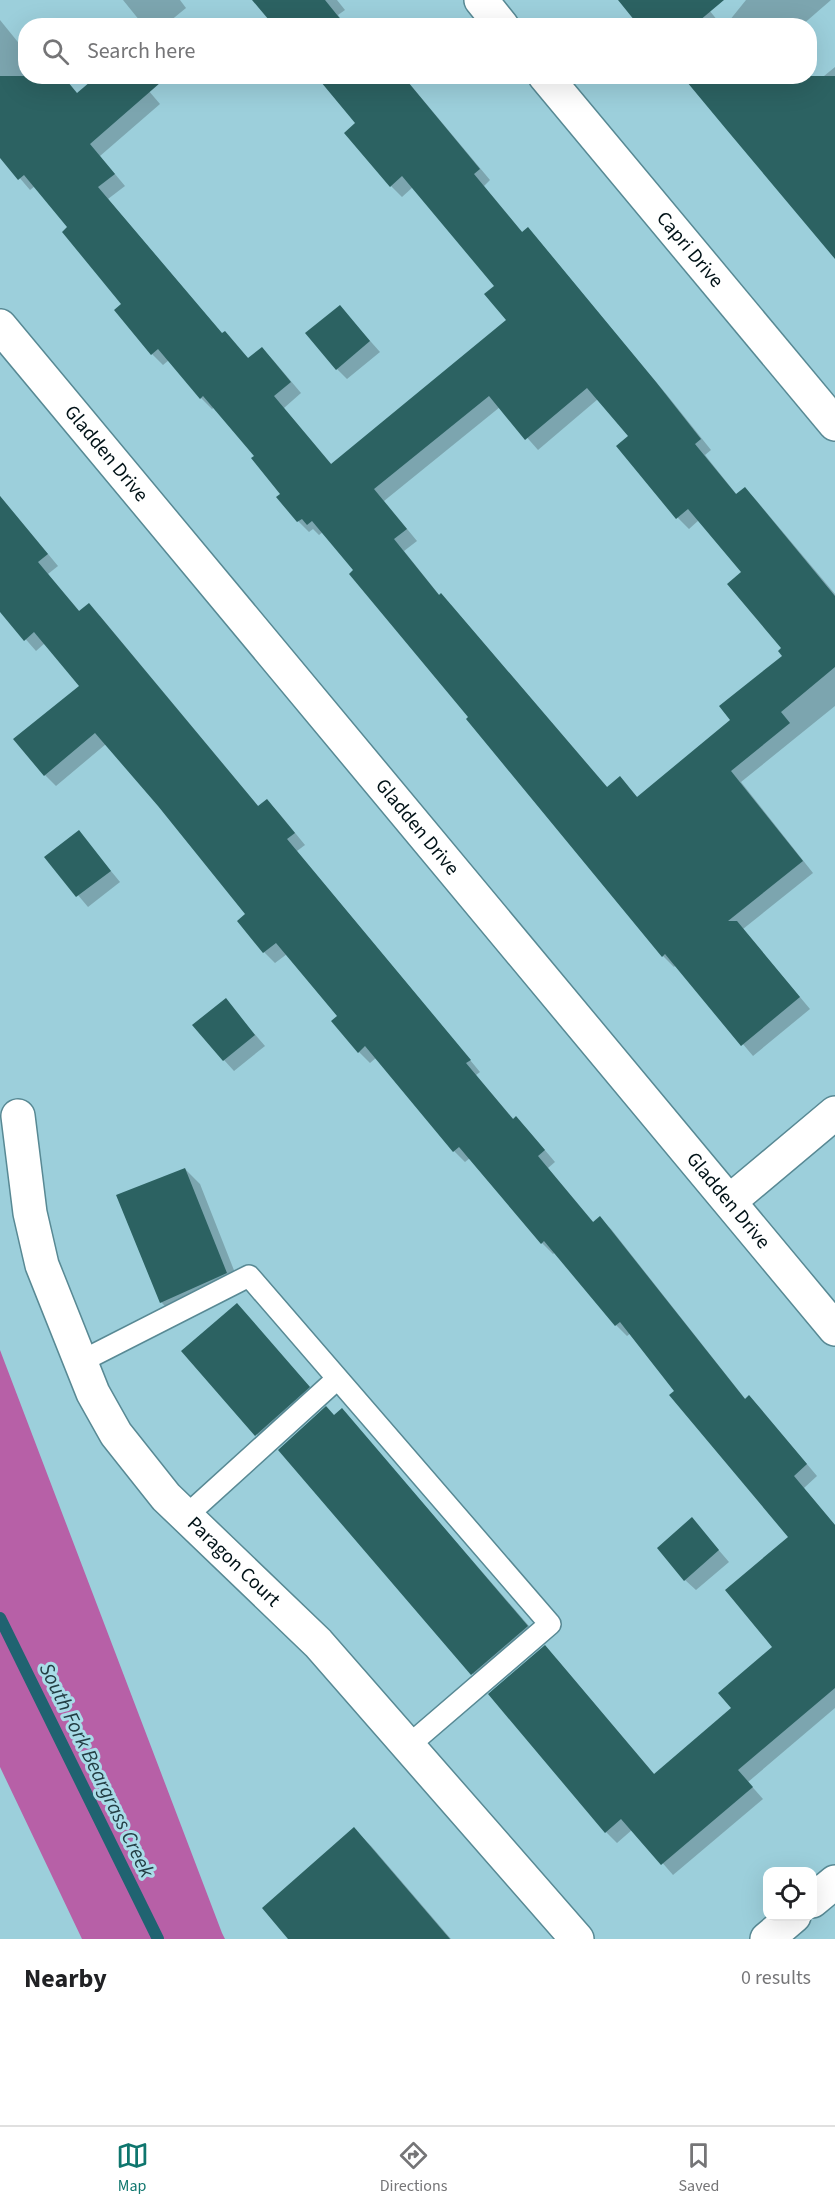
<!DOCTYPE html>
<style>
:root{--surface:#fff;--page:#f2f2f2;--text:#202124;--muted:#757577;--line:#e0e0e0;--accent:#0f766e}
body{margin:0;font-family:"Source Sans 3",sans-serif;background:var(--page);color:var(--text)}
.controls{position:absolute;right:18px;bottom:18px;display:grid;overflow:hidden;border-radius:12px;box-shadow:0 6px 24px #0002}
.controls button{width:54px;height:54px;display:grid;place-items:center;padding:0;border:0;border-bottom:2px solid var(--line);background:var(--surface);color:var(--text);font:30px sans-serif}
.list{margin:0;padding:0;list-style:none}
h2{display:flex;justify-content:space-between;align-items:center;height:78px;margin:0;padding:0 24px;font-size:26px}
h2 small{font-size:20px;font-weight:400;color:var(--muted)}
.icon{flex:none;width:33px;height:33px;fill:none;stroke:currentColor;stroke-width:2;stroke-linecap:round;stroke-linejoin:round}
.map{position:relative;flex:none;width:835px;height:1939px;overflow:hidden}
.search{position:absolute;background:var(--surface);box-shadow:0 6px 24px #0002;left:18px;right:18px;top:18px;height:66px;display:flex;align-items:center;gap:15px;box-sizing:border-box;padding:0 21px;border-radius:24px;color:var(--muted);font-size:22px}
.sheet{height:186px;background:var(--surface)}
nav{display:flex;justify-content:space-around;align-items:center;box-sizing:border-box;height:84px;border-top:2px solid var(--line);background:var(--surface);font-size:16px;color:var(--muted)}
nav a{display:grid;justify-items:center;gap:3px}
nav .on{color:var(--accent)}
.map>svg:first-child{display:block}
.forest{fill:#b760a7}
.shadow{fill:#0003;fill-rule:evenodd}
.lines{fill:none;stroke-linecap:round;stroke-linejoin:round}
.stream{stroke:#206371;stroke-width:12}
.building{fill:#2c6262;fill-rule:evenodd}
.lane-casing{stroke:#588994;stroke-width:24}
.street-casing{stroke:#588994;stroke-width:36}
.secondary-casing{stroke:#588994;stroke-width:36}
.lane{stroke:#fff;stroke-width:21}
.street{stroke:#fff;stroke-width:33}
.secondary{stroke:#fff;stroke-width:33}
.labels{text-anchor:middle;dominant-baseline:central;stroke-width:6;stroke-linejoin:round;paint-order:stroke}
.street-label{font-size:20px;fill:#011217;stroke:#a9dce8}
.water-label{font-size:21px;font-style:italic;fill:#233e44;stroke:#a9dce8}
</style>
<div class="map">
<svg width="835" height="1939" viewBox="0 0 835 1939">
<rect width="100%" height="100%" fill="#9ccfdb"/>
<!-- forest -->
<path class="forest" d="M 0,1350 L 222,1933 L 225,1939 L 82,1939 L 0,1767 Z"/>
<!-- shadow -->
<path class="shadow" d="M 123,0 L 180,0 L 186,8 L 164,26 L 144,26 Z
M 262,0 L 337,0 L 345,10 L 338,15 L 346,26 L 276,26 Z
M 619,0 L 701,0 L 722,26 L 641,26 Z
M 746,0 L 831,0 L 801,26 L 725,26 Z
M 0,20 L 26,52 L 26,76 L 78,94 L 136,76 L 160,104 L 100,156 L 125,186 L 108,199 L 223,335 L 249,359 L 262,349 L 273,360 L 301,393 L 284,408 L 332,465 L 508,320 L 496,286 L 413,187 L 402,197 L 391,186 L 403,76 L 490,180 L 484,186 L 523,233 L 528,230 L 539,241 L 667,395 L 711,450 L 705,455 L 737,495 L 745,489 L 756,500 L 835,594 L 835,706 L 741,782 L 813,873 L 743,929 L 810,1009 L 753,1056 L 676,965 L 674,967 L 663,956 L 323,532 L 319,535 L 313,529 L 309,532 L 298,521 L 278,497 L 282,494 L 256,456 L 215,407 L 212,409 L 201,398 L 169,360 L 163,365 L 152,354 L 116,310 L 123,304 L 69,228 L 35,186 L 30,190 L 0,155 ZM 598,399 L 630,437 L 618,447 L 678,518 L 689,529 L 699,520 L 743,573 L 783,648 L 784,656 L 733,720 L 638,798 L 620,778 L 608,788 L 452,606 L 440,596 L 404,551 L 417,541 L 384,501 L 500,407 L 538,450 Z
M 835,67 L 835,256 L 802,94 Z
M 340,307 L 380,352 L 347,379 L 337,369 Z
M 0,496 L 58,566 L 48,574 L 80,612 L 100,616 L 259,807 L 267,801 L 278,812 L 305,845 L 297,851 L 480,1072 L 476,1075 L 514,1120 L 516,1118 L 527,1129 L 555,1162 L 548,1168 L 594,1223 L 600,1218 L 611,1229 L 746,1400 L 749,1397 L 760,1408 L 817,1476 L 804,1488 L 835,1525 L 835,1708 L 748,1782 L 763,1799 L 673,1875 L 633,1829 L 617,1843 L 606,1832 L 556,1658 L 655,1775 L 733,1709 L 774,1647 L 790,1537 L 631,1333 L 627,1336 L 616,1325 L 556,1252 L 553,1254 L 542,1243 L 470,1158 L 465,1162 L 454,1151 L 377,1057 L 370,1063 L 359,1052 L 339,1017 L 287,954 L 275,963 L 264,952 L 247,914 L 159,805 L 106,744 L 56,786 L 45,775 L 81,686 L 45,643 L 36,651 L 0,610 Z
M 79,832 L 120,882 L 88,907 L 46,857 Z
M 225,1000 L 265,1046 L 234,1071 L 224,1060 Z
M 185,1169 L 200,1184 L 241,1288 L 176,1317 L 161,1302 Z
M 237,1305 L 323,1402 L 271,1450 L 183,1351 Z
M 342,1410 L 542,1641 L 487,1688 L 473,1674 L 334,1416 Z
M 692,1519 L 729,1562 L 696,1590 L 685,1580 Z
M 354,1829 L 372,1847 L 451,1939 L 290,1939 Z"/>
<g class="lines">
<!-- stream -->
<path class="stream" d="M 0,1618 L 158,1939"/>
</g>
<!-- building -->
<path class="building" d="M 252,0 L 325,0 L 346,26 L 274,26 Z
M 618,0 L 724,0 L 693,26 L 639,26 Z
M 0,76 L 63,76 L 77,93 L 97,76 L 168,76 L 90,144 L 115,174 L 98,187 L 222,333 L 225,331 L 248,358 L 262,347 L 291,382 L 274,396 L 331,464 L 506,320 L 484,294 L 494,286 L 402,176 L 390,187 L 344,133 L 355,123 L 316,76 L 403,76 L 480,169 L 474,174 L 522,232 L 528,227 L 656,382 L 701,439 L 695,444 L 736,494 L 745,487 L 835,596 L 835,667 L 781,712 L 790,723 L 731,771 L 803,861 L 728,921 L 737,921 L 800,997 L 741,1046 L 665,954 L 662,957 L 466,719 L 468,717 L 349,574 L 353,570 L 312,521 L 307,525 L 302,519 L 297,522 L 276,497 L 280,494 L 251,458 L 254,456 L 203,396 L 200,399 L 158,349 L 151,355 L 114,310 L 121,304 L 62,232 L 67,227 L 24,175 L 18,180 L 0,158 ZM 587,388 L 628,436 L 616,446 L 676,519 L 688,509 L 741,572 L 727,584 L 781,648 L 778,651 L 782,656 L 719,706 L 730,720 L 637,797 L 620,776 L 607,787 L 441,593 L 439,595 L 394,539 L 407,529 L 374,489 L 489,396 L 525,440 Z
M 682,76 L 835,76 L 835,259 L 726,129 Z
M 340,305 L 370,341 L 336,370 L 305,333 Z
M 0,496 L 48,554 L 38,562 L 79,611 L 89,603 L 258,806 L 267,799 L 295,833 L 287,839 L 471,1060 L 466,1063 L 513,1119 L 516,1116 L 545,1150 L 538,1156 L 593,1222 L 600,1216 L 745,1399 L 749,1395 L 807,1464 L 794,1476 L 835,1525 L 835,1688 L 738,1770 L 753,1787 L 661,1865 L 621,1819 L 605,1833 L 488,1694 L 545,1645 L 654,1774 L 731,1708 L 718,1693 L 772,1647 L 725,1590 L 788,1537 L 669,1395 L 674,1391 L 620,1322 L 615,1326 L 544,1241 L 541,1244 L 459,1147 L 453,1152 L 365,1046 L 358,1053 L 331,1021 L 337,1016 L 276,943 L 263,953 L 237,921 L 245,914 L 158,806 L 95,733 L 44,776 L 13,739 L 79,686 L 34,632 L 24,641 L 0,612 Z
M 79,830 L 111,871 L 76,897 L 44,857 Z
M 226,998 L 255,1035 L 223,1061 L 192,1025 Z
M 185,1168 L 227,1273 L 160,1303 L 116,1195 Z
M 237,1303 L 310,1387 L 255,1436 L 181,1351 Z
M 326,1406 L 334,1415 L 342,1408 L 528,1626 L 471,1675 L 278,1450 Z
M 692,1517 L 719,1550 L 684,1581 L 657,1548 Z
M 354,1827 L 450,1939 L 288,1939 L 262,1908 Z"/>
<g class="lines">
<defs>
<path id="lane" d="M 80,1362 L 249,1276 L 550,1624 L 408,1746
M 186,1516 L 337,1379"/>
<g id="street">
<path d="M 481,0 L 502,26"/>
<path id="s1" d="M 545,76 L 835,424"/>
<path id="s2" d="M 0,326 L 835,1329"/>
<path id="s3" d="M 18,1116 L 30,1213 L 42,1265 L 93,1393 L 116,1434 L 166,1497 L 318,1643 L 577,1939"/>
<path d="M 730,1201 L 835,1113"/>
</g>
<path id="secondary" d="M 812,1901 L 835,1882
M 767,1939 L 794,1916"/>
</defs>
<!-- lane casing -->
<use href="#lane" class="lane-casing"/>
<!-- street casing -->
<use href="#street" class="street-casing"/>
<!-- secondary casing -->
<use href="#secondary" class="secondary-casing"/>
<!-- lane -->
<use href="#lane" class="lane"/>
<!-- street -->
<use href="#street" class="street"/>
<!-- secondary -->
<use href="#secondary" class="secondary"/>
</g>
<g class="labels">
<!-- street labels -->
<g class="street-label">
<text stroke="none"><textPath href="#s1" startOffset="226">Capri Drive</textPath></text>
<text stroke="none"><textPath href="#s2" startOffset="166">Gladden Drive</textPath></text>
<text stroke="none"><textPath href="#s2" startOffset="652">Gladden Drive</textPath></text>
<text stroke="none"><textPath href="#s2" startOffset="1138">Gladden Drive</textPath></text>
<text stroke="none"><textPath href="#s3" startOffset="510">Paragon Court</textPath></text>
</g>
<!-- water labels -->
<g class="water-label">
<text transform="translate(97 1770) rotate(64)">South Fork Beargrass Creek</text>
</g>
</g>
</svg>
<div class="controls">
<button><svg class="icon" aria-label="locate" viewBox="0 0 24 24"><circle cx="12" cy="12" r="6"/><path d="M12 2v4M12 18v4M2 12h4M18 12h4"/></svg></button>
</div>
<div class="search"><svg class="icon" aria-label="search" viewBox="0 0 24 24"><circle cx="10" cy="10" r="6"/><path d="M15 15l6 6"/></svg>Search here</div>
</div>
<section class="sheet">
<h2>Nearby<small>0 results</small></h2>
<ul class="list">
</ul>
</section>
<nav>
<a class="on"><svg class="icon" aria-label="map" viewBox="0 0 24 24"><path d="M3 6l6-2 6 2 6-2v14l-6 2-6-2-6 2zM9 4v14M15 6v14"/></svg>Map</a>
<a><svg class="icon" aria-label="directions" viewBox="0 0 24 24"><path d="M12 3l9 9-9 9-9-9zM9 14v-3h6M13 9l2 2-2 2"/></svg>Directions</a>
<a><svg class="icon" aria-label="saved" viewBox="0 0 24 24"><path d="M7 4h10v16l-5-4-5 4z"/></svg>Saved</a>
</nav>
